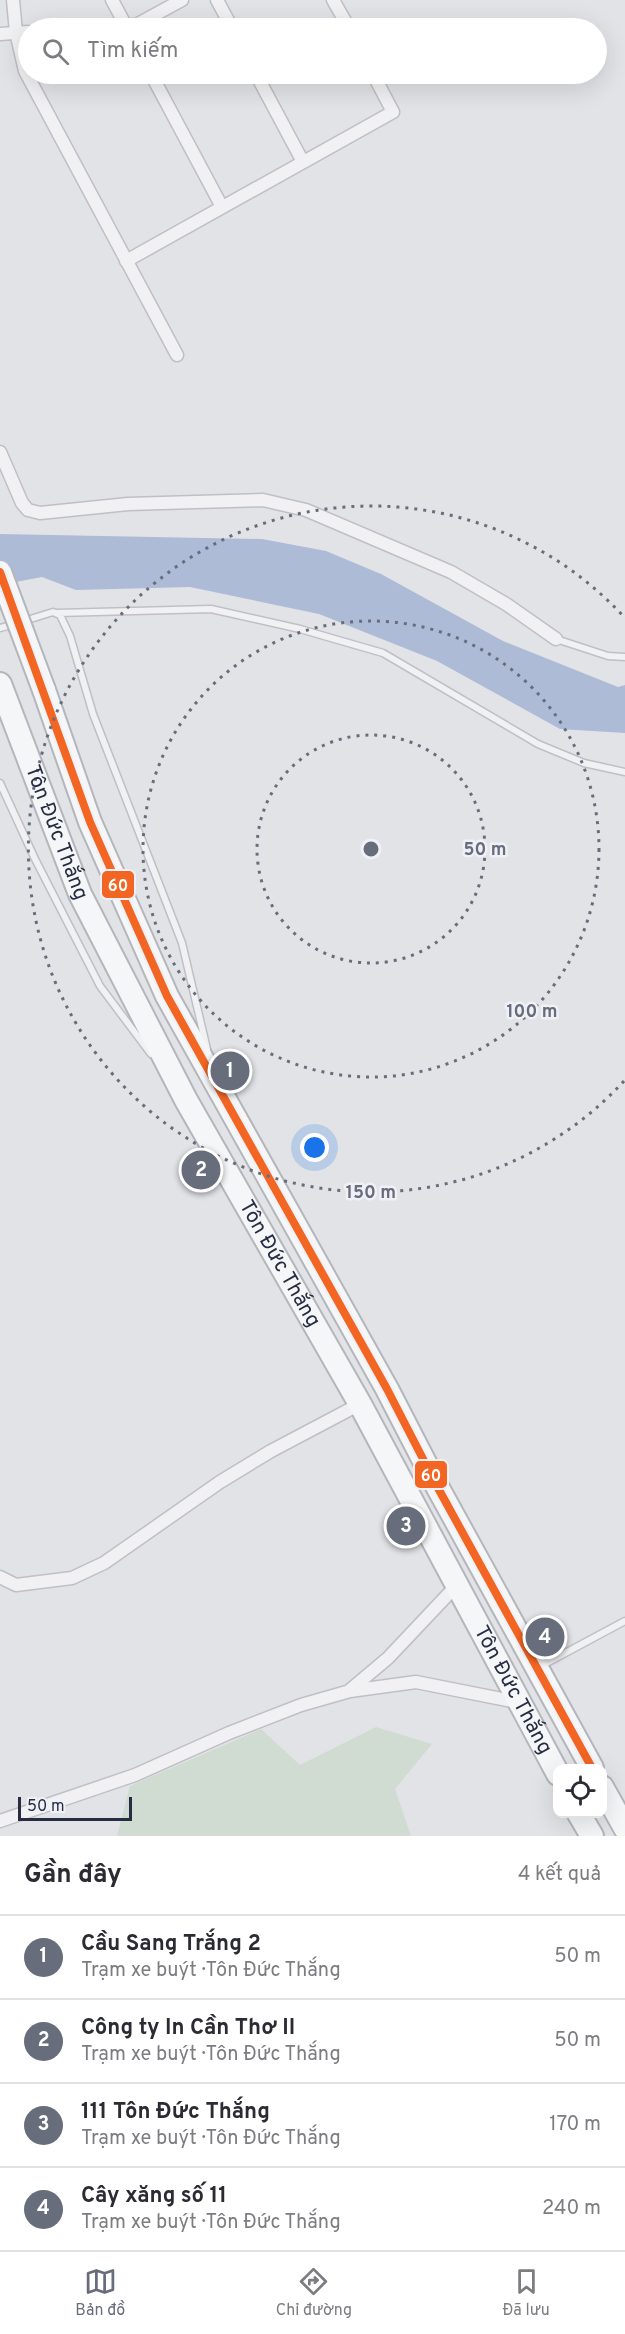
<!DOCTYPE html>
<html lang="vi">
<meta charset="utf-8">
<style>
:root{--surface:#fff;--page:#f7f7f7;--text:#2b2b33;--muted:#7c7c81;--line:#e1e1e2;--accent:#686d7c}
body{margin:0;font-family:Overpass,sans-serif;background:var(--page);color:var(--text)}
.controls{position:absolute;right:18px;bottom:18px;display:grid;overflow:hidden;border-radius:12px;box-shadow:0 6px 24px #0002}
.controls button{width:54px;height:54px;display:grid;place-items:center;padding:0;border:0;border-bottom:2px solid var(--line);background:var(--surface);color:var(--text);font:30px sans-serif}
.scale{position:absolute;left:18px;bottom:15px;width:114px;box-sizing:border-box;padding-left:6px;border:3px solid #262d43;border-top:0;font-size:16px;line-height:21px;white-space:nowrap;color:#262d43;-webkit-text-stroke:4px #eff1f7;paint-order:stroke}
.you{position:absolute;left:315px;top:1148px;width:21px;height:21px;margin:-15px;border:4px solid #fff;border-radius:50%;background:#1a73e8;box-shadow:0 0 0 9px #1a73e833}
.badge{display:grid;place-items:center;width:39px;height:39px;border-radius:50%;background:var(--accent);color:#fff;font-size:20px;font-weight:700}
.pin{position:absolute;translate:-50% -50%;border:3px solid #fff;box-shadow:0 2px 6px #0006}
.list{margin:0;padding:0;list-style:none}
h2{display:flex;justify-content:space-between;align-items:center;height:78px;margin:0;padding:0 24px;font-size:26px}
h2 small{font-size:20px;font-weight:400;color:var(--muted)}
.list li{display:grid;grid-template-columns:39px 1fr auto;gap:18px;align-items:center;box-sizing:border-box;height:84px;padding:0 24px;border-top:2px solid var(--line)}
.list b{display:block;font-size:22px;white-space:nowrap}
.list p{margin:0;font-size:20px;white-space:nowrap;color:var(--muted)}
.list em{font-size:20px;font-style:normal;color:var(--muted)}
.icon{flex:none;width:33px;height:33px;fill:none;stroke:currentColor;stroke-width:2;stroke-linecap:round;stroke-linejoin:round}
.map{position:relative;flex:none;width:625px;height:1836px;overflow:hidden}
.search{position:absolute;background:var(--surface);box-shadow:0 6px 24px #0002;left:18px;right:18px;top:18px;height:66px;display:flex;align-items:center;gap:15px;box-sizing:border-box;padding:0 21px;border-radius:33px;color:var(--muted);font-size:22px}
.sheet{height:414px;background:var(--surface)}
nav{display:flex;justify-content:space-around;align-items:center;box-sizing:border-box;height:84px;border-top:2px solid var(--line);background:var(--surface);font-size:16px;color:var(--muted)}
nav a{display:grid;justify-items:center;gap:3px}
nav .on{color:var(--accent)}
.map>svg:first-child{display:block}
.green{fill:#d0dbd1}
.water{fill:#adbbd6}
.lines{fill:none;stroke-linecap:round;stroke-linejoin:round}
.lane-casing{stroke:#bfc0c5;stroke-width:9}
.street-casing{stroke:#bfc0c5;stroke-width:15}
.highway-casing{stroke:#b4b6bc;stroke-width:26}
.lane{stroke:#f1f1f4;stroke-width:6}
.street{stroke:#f1f1f4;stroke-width:12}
.highway{stroke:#f5f6f7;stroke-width:22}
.highway-bridge-casing{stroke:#b4b6bc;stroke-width:26;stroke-linecap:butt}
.highway-bridge{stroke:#f5f6f7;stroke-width:22}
.bus-1-casing{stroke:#eff1f7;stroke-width:12}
.bus-1{stroke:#f26522;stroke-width:8}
.ring{fill:none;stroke:#686d7c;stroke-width:3;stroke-dasharray:3 6}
.labels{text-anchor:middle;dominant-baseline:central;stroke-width:5;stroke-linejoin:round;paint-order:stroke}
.street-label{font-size:21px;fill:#262d43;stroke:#eff1f7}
.centre{fill:#686d7c;stroke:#eff1f7;stroke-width:3}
.ring-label{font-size:18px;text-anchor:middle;font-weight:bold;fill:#686d7c;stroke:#eff1f7;stroke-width:5;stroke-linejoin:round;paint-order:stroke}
.line-badge{stroke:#eff1f7;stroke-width:2}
.badge-label{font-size:16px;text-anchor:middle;font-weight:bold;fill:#fff}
</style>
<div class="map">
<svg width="625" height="1836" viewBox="0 0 625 1836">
<rect width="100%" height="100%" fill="#e2e3e7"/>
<!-- green -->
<path class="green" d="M 376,1727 L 432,1744 L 395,1789 L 411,1836 L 117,1836 L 130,1786 L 261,1729 L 300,1765 Z"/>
<!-- water -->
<path class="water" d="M 0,534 L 262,539 L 326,551 L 381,574 L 503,641 L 618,687 L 625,685 L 625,733 L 560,729 L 437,661 L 319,614 L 190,587 L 76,590 L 42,577 L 0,585 Z"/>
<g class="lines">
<defs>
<path id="lane" d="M 57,613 L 211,609 L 300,629 L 383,653 L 538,744 L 584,763 L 625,772
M 24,621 L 53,612 L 60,615 L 70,636 L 93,714 L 182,943 L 207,1049
M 0,628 L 15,624
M 556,639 L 608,656 L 625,657
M 0,783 L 35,859 L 100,986 L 151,1054
M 541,1666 L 625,1621"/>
<path id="street" d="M 13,0 L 16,32 L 25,71 L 177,355
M 112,0 L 127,28
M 217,0 L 232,28
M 333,0 L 349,28
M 97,28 L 136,25 L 182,0
M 0,34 L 28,32
M 151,74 L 222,207
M 256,74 L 303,162
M 126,261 L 393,112 L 373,74
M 0,452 L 22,503 L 28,510 L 40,513 L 128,504 L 263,500 L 306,510 L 451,572 L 506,604 L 556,639
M 0,1577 L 16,1585 L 72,1578 L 104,1563 L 220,1482 L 271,1451 L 360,1404
M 350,1690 L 388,1658 L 456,1586
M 0,1821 L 135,1775 L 229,1733 L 301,1705 L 350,1691 L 416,1682 L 517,1702"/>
<g id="highway">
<path id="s1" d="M 0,684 L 80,894 L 186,1100 L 360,1404 L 558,1774"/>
<path d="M 44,690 L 90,822 L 167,996 L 387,1389 L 438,1488 L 592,1768"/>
<path d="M 602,1787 L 625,1828"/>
<path d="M 579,1814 L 592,1836"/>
</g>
</defs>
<!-- lane casing -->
<use href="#lane" class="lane-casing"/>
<!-- street casing -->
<use href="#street" class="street-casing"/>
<!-- highway casing -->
<use href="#highway" class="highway-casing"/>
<!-- lane -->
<use href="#lane" class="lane"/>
<!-- street -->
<use href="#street" class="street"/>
<!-- highway -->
<use href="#highway" class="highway"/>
<defs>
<path id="highway-bridge" d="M 0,572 L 44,690"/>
</defs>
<!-- highway-bridge casing -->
<use href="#highway-bridge" class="highway-bridge-casing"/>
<!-- highway-bridge -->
<use href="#highway-bridge" class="highway-bridge"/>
<defs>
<path id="bus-1" d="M 0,572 L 90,822 L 167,996 L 387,1389 L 438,1488 L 592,1768"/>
</defs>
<!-- bus-1 casing -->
<use href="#bus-1" class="bus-1-casing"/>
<!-- bus-1 -->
<use href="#bus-1" class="bus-1"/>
</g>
<!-- distance rings -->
<g class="ring">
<circle cx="371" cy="849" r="114"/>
<circle cx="371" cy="849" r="228"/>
<path d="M624 1081A343 343 0 1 1 624 617"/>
</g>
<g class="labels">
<!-- street labels -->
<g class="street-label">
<text stroke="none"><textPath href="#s1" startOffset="159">Tôn Đức Thắng</textPath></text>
<text stroke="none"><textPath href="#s1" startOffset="645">Tôn Đức Thắng</textPath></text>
<text stroke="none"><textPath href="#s1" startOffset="1131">Tôn Đức Thắng</textPath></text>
</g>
</g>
<circle cx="371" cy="849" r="9" class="centre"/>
<g class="ring-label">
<text x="485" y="855">50 m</text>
<text x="532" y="1017">100 m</text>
<text x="371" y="1198">150 m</text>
</g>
<g class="line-badge">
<rect x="101" y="870" width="34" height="29" rx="6" fill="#f26522"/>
<rect x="414" y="1460" width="34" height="29" rx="6" fill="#f26522"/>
</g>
<g class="badge-label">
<text x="118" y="891">60</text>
<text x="431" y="1481">60</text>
</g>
</svg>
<div class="controls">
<button><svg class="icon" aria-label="locate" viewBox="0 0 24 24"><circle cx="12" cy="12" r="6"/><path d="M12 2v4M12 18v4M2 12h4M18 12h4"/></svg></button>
</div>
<div class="scale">50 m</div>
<div class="you"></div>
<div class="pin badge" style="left:230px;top:1071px">1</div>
<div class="pin badge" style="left:201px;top:1170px">2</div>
<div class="pin badge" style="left:406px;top:1526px">3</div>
<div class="pin badge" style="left:545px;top:1637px">4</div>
<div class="search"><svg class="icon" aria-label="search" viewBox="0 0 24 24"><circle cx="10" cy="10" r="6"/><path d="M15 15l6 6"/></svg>Tìm kiếm</div>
</div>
<section class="sheet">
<h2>Gần đây<small>4 kết quả</small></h2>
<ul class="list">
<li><span class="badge">1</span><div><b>Cầu Sang Trắng 2</b><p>Trạm xe buýt · Tôn Đức Thắng</p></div><em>50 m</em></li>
<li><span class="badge">2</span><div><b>Công ty In Cần Thơ II</b><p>Trạm xe buýt · Tôn Đức Thắng</p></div><em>50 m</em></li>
<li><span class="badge">3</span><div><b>111 Tôn Đức Thắng</b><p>Trạm xe buýt · Tôn Đức Thắng</p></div><em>170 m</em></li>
<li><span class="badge">4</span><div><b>Cây xăng số 11</b><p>Trạm xe buýt · Tôn Đức Thắng</p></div><em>240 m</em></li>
</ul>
</section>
<nav>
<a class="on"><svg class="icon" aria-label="map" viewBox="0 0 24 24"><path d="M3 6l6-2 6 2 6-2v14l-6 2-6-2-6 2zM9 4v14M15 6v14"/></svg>Bản đồ</a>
<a><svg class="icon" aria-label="directions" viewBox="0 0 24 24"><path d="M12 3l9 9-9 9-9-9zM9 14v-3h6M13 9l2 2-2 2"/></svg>Chỉ đường</a>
<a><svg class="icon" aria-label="saved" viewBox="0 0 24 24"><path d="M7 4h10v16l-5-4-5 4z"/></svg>Đã lưu</a>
</nav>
